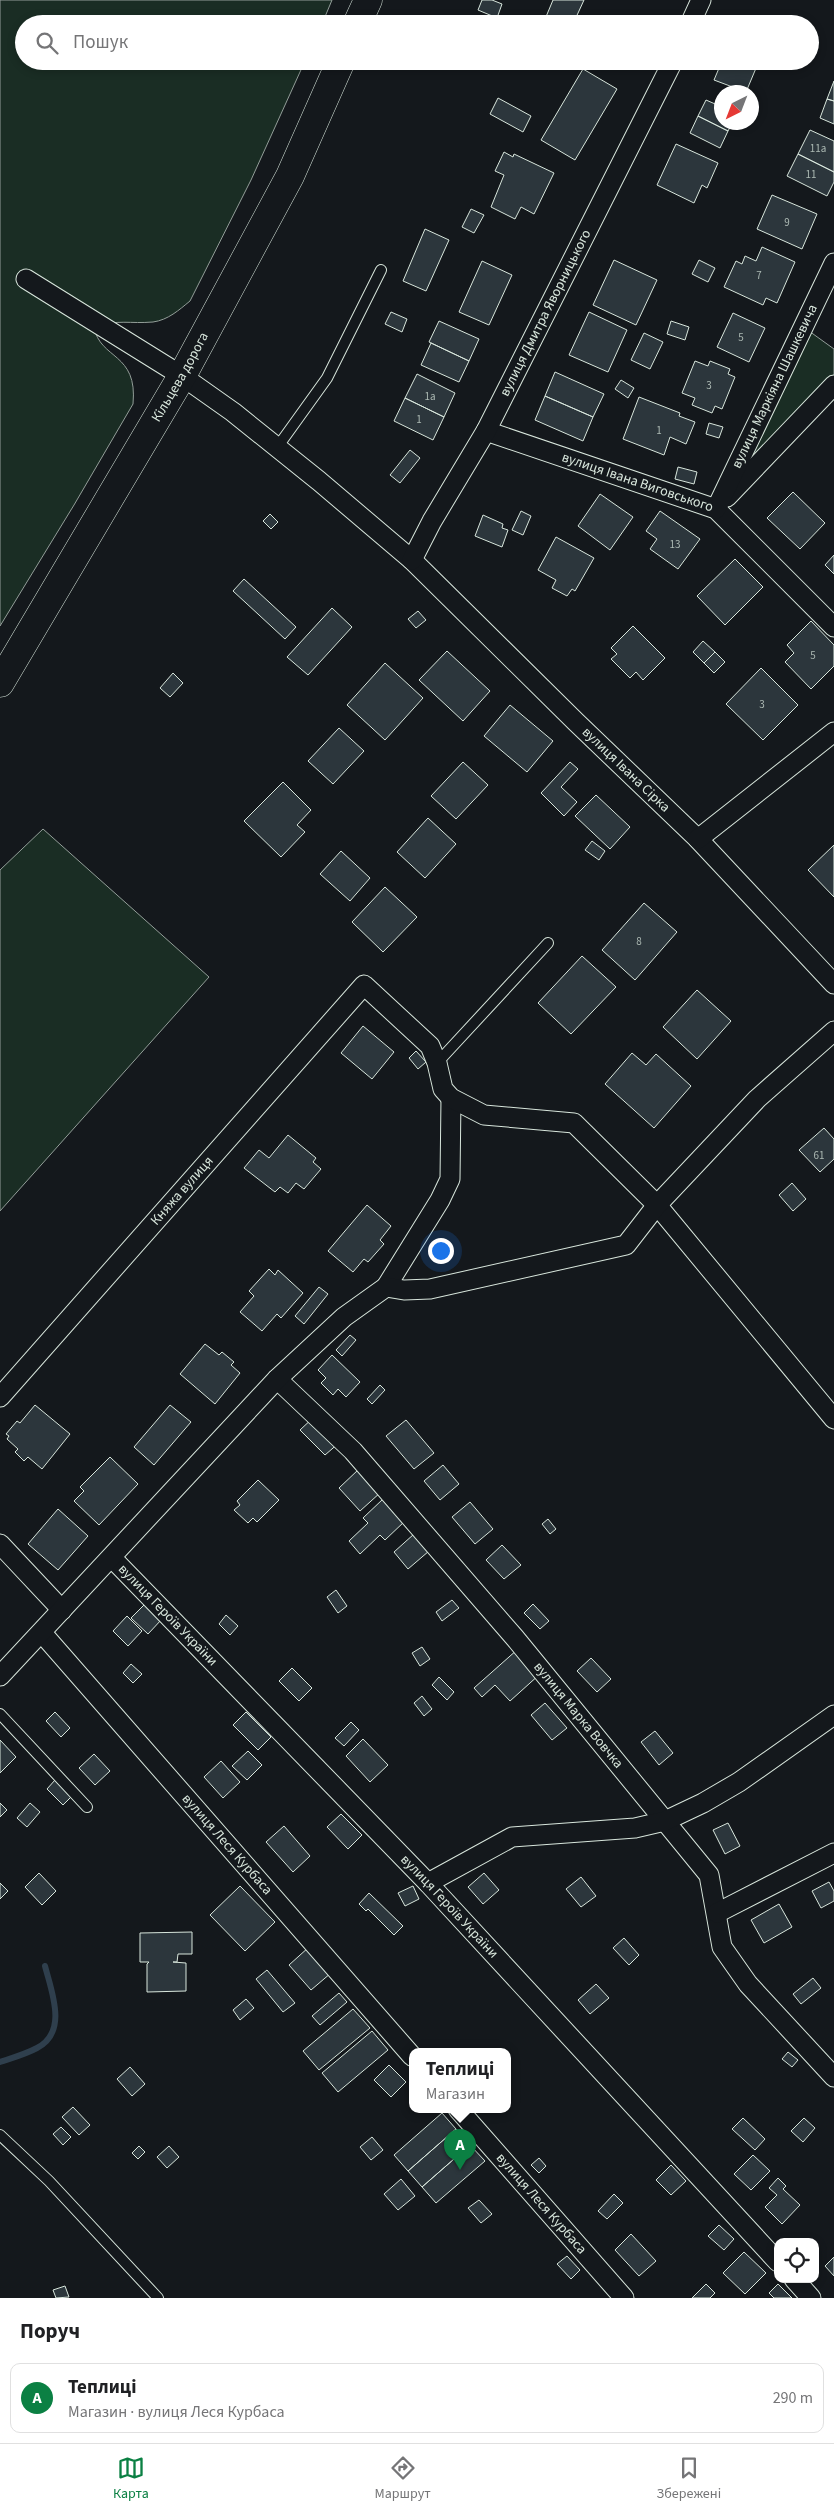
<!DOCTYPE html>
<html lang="uk">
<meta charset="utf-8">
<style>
:root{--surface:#fff;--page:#f2f2f2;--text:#202124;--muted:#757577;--line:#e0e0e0;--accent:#0b8043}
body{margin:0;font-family:"Source Sans 3",sans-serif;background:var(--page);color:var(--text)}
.controls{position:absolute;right:15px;bottom:15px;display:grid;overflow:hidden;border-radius:10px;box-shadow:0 2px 8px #0003}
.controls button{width:45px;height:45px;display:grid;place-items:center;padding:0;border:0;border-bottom:1px solid var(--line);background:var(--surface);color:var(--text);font:25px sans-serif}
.compass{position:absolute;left:714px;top:85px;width:45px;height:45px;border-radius:50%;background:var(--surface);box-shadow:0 2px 8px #0003;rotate:222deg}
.you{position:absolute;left:440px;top:1250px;width:18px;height:18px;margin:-12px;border:4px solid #fff;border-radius:50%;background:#1a73e8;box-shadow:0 0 0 8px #1a73e833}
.badge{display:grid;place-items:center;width:32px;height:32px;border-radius:50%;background:var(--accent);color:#fff;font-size:16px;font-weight:700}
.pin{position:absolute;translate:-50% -41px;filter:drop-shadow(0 1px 2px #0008)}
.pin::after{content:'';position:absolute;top:26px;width:18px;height:15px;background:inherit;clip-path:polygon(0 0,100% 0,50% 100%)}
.popup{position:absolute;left:409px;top:2048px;width:102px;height:65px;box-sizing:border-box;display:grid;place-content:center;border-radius:10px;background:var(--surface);filter:drop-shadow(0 1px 4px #0005);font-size:16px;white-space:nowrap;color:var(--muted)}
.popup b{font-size:19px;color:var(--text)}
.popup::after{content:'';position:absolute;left:50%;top:100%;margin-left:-10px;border:10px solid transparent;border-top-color:var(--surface)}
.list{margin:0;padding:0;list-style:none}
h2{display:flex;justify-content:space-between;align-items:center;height:65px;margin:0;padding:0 20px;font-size:21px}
h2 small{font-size:16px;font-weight:400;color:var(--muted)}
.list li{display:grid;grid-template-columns:32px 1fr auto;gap:15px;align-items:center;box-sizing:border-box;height:70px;margin:0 10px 10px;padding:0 10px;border:1px solid var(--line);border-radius:10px}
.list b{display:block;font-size:19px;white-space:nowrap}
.list p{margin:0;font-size:16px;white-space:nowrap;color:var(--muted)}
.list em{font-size:16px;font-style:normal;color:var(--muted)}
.icon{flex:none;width:28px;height:28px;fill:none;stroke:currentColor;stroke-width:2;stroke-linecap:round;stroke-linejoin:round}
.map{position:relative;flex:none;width:834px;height:2298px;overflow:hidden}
.search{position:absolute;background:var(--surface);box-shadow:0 2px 8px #0003;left:15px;right:15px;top:15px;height:55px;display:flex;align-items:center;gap:12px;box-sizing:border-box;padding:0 18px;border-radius:28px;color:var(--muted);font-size:19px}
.sheet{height:145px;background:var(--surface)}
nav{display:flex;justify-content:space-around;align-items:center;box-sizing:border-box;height:70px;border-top:1px solid var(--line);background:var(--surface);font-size:14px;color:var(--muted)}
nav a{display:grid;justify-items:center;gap:2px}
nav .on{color:var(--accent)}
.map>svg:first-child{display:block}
.green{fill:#1a2d24;stroke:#939e99}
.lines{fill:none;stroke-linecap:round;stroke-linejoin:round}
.stream{stroke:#2f3f4d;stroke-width:6}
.building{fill:#2c363c;stroke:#d8e6dc}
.lane-casing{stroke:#d8e6dc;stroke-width:12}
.street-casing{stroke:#d8e6dc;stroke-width:21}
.highway-casing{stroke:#d8e6dc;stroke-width:29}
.lane{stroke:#14181c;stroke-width:10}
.street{stroke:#14181c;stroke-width:19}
.highway{stroke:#14181c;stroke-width:28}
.labels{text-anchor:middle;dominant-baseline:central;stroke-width:4;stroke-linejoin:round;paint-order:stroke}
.number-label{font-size:11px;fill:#adbab4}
.street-label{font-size:14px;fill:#d8e6dc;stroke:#14181c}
</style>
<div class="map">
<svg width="834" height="2298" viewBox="0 0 834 2298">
<rect width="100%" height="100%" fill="#14181c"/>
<!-- green -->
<path class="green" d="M 0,0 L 332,0 L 322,24 L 24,24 L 24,61 L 305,61 L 251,180 L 190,301 C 179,310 168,320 153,322 C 130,324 118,319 94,327 C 100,360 138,352 133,404 L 74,505 L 0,626 Z
M 802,326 L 834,349 L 834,385 L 716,508 Z
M 43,829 L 209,977 L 0,1211 L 0,870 Z"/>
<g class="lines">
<!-- stream -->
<path class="stream" d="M 0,2062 C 12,2058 26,2054 37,2048 C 68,2032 52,1993 45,1966"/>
</g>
<!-- building -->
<path class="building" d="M 482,0 L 492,0 L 502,4 L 497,18 L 478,10 Z
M 553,0 L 584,0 L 573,24 L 543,24 Z
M 722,61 L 759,61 L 746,92 L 714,80 Z
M 583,69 L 617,89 L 575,160 L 541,140 Z
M 834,81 L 834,101 L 827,99 Z
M 498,98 L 531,116 L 523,132 L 490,114 Z
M 827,99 L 834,101 L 834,124 L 820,118 Z
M 706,100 L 722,107 L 722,122 L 733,122 L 728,131 L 698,116 Z
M 698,116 L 728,131 L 720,148 L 690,133 Z
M 810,130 L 834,141 L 834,172 L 798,154 Z
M 676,144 L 718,163 L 707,188 L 702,185 L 694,203 L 657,185 Z
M 504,152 L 513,157 L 514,154 L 554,173 L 534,214 L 521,207 L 515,219 L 491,207 L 504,175 L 495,171 Z
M 798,154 L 834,172 L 834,182 L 827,196 L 787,176 Z
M 772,195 L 817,214 L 802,249 L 757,229 Z
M 471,209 L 484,215 L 474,233 L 462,227 Z
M 425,229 L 449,240 L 426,291 L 403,281 Z
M 762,247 L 795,262 L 777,303 L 766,298 L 763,305 L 724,287 L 736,261 L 742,264 L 745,256 L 756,261 Z
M 614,260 L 657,280 L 636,325 L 593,305 Z
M 699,260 L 715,268 L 708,282 L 692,274 Z
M 482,261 L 512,275 L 489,325 L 459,312 Z
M 391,312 L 407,319 L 402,332 L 385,324 Z
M 589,312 L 627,330 L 608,372 L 569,355 Z
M 733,313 L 765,328 L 749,362 L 717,347 Z
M 439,321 L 479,339 L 469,361 L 429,342 Z
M 671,321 L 689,327 L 685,340 L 667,334 Z
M 644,333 L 663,342 L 650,369 L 631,360 Z
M 431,343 L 469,361 L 459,382 L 421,365 Z
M 695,361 L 708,366 L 710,361 L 730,369 L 728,374 L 735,377 L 722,409 L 715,406 L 712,413 L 692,405 L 695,398 L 682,393 Z
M 555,372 L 604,394 L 593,417 L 545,396 Z
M 417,374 L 455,393 L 444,417 L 405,398 Z
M 621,380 L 634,388 L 628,398 L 615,389 Z
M 545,396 L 593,417 L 583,441 L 535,420 Z
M 639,397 L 680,413 L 679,416 L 695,422 L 686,444 L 670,437 L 664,455 L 623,439 Z
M 405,398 L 444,417 L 433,440 L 394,421 Z
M 709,423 L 723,427 L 719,438 L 706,434 Z
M 410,450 L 420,458 L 400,483 L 390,475 Z
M 678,467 L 697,472 L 694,484 L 675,479 Z
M 793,492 L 825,523 L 800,549 L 767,518 Z
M 600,494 L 633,517 L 610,550 L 578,526 Z
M 521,511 L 531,516 L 523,535 L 512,530 Z
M 660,511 L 700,539 L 678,569 L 650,549 L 657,539 L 646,531 Z
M 270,514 L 278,522 L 271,529 L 263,521 Z
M 483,515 L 503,524 L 502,528 L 508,530 L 502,547 L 475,536 Z
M 556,537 L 594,558 L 575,591 L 572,589 L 567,596 L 552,588 L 556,580 L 538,570 Z
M 834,555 L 834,574 L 825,565 Z
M 735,559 L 763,587 L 725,625 L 697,596 Z
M 244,579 L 296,627 L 285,639 L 233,591 Z
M 332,608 L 352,627 L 308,675 L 287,657 Z
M 418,611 L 426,620 L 416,628 L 408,619 Z
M 811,621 L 834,645 L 834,666 L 811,689 L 785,662 L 794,653 L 787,645 Z
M 633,626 L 665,658 L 643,680 L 636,672 L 630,678 L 611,659 L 617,654 L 611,648 Z
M 703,641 L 715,652 L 704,663 L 693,652 Z
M 447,651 L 490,691 L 463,721 L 419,680 Z
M 715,652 L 725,662 L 714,673 L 704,663 Z
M 385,663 L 423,698 L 385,740 L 347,705 Z
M 761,668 L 798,705 L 763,740 L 726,704 Z
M 173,673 L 183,683 L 170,697 L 160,688 Z
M 510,705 L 553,741 L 527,772 L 484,736 Z
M 339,728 L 364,751 L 333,784 L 308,761 Z
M 463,762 L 488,785 L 456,819 L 431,796 Z
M 570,762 L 578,769 L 561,787 L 577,802 L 564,816 L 541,793 Z
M 283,782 L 311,810 L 297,825 L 305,832 L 281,857 L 244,821 Z
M 596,795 L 630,827 L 610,849 L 575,816 Z
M 428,818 L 456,844 L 425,878 L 397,852 Z
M 592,841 L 605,851 L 599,860 L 585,850 Z
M 834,845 L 834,897 L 808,870 Z
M 341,851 L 370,878 L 350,901 L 320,874 Z
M 385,887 L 417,917 L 383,952 L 352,922 Z
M 644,903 L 677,932 L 635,980 L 602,950 Z
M 582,956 L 616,987 L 571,1034 L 538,1003 Z
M 697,990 L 731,1021 L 697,1059 L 663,1027 Z
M 363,1026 L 394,1052 L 372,1079 L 341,1053 Z
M 416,1051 L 426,1062 L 418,1069 L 409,1058 Z
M 632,1053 L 646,1065 L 656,1054 L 691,1086 L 654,1128 L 605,1084 Z
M 824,1128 L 834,1139 L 834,1159 L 820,1172 L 799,1150 Z
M 288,1135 L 316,1158 L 313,1162 L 321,1169 L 304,1189 L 296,1183 L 288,1193 L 280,1187 L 275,1192 L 244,1168 L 259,1150 L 269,1158 Z
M 792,1183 L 806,1199 L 793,1211 L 779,1195 Z
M 367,1205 L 391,1226 L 380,1240 L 384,1244 L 368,1262 L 364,1259 L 353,1272 L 328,1251 Z
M 269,1269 L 275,1275 L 278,1270 L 303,1293 L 281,1318 L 277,1314 L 262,1331 L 240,1312 L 254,1296 L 249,1291 Z
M 319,1287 L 328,1294 L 304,1324 L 295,1316 Z
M 350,1335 L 356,1340 L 342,1356 L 336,1350 Z
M 205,1344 L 219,1355 L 222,1352 L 234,1362 L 231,1365 L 240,1373 L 215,1404 L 180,1374 Z
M 332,1355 L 360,1382 L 346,1397 L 338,1389 L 333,1395 L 321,1383 L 326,1378 L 318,1370 Z
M 380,1385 L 385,1390 L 372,1404 L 367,1399 Z
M 35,1405 L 70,1434 L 42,1469 L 28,1457 L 24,1461 L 15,1452 L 18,1449 L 7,1439 L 9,1436 L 6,1434 L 17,1421 L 20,1423 Z
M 170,1405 L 191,1422 L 154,1465 L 134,1447 Z
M 315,1416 L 340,1442 L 325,1455 L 300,1430 Z
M 406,1420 L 434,1453 L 414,1469 L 386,1436 Z
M 110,1457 L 138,1484 L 99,1525 L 74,1501 L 84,1491 L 80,1487 Z
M 443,1465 L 459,1484 L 440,1500 L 424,1481 Z
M 359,1469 L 381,1492 L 360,1511 L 339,1488 Z
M 258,1480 L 279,1500 L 257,1522 L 253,1518 L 248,1523 L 234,1510 L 240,1505 L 237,1501 Z
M 383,1499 L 405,1521 L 385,1540 L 380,1535 L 360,1554 L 349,1541 L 368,1523 L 363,1518 Z
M 470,1502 L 493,1529 L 475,1544 L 452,1517 Z
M 58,1509 L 88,1536 L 58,1570 L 28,1544 Z
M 548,1519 L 556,1529 L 550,1534 L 542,1524 Z
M 414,1534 L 429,1551 L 408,1569 L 394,1552 Z
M 502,1545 L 521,1565 L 504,1579 L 486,1560 Z
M 336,1590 L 347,1606 L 338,1613 L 327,1597 Z
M 452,1600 L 459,1608 L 442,1621 L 436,1612 Z
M 145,1604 L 162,1619 L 148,1634 L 131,1618 Z
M 533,1604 L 549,1621 L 540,1629 L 524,1613 Z
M 226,1615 L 238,1626 L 230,1635 L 219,1624 Z
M 127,1616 L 142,1631 L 128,1646 L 113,1631 Z
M 422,1647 L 430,1659 L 420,1666 L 412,1653 Z
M 518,1649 L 540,1674 L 510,1701 L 495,1685 L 482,1697 L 474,1688 Z
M 591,1658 L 611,1679 L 597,1692 L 577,1671 Z
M 131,1664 L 142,1674 L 133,1683 L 123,1673 Z
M 292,1668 L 312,1688 L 299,1701 L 279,1681 Z
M 439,1677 L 454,1692 L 447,1700 L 432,1685 Z
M 422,1696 L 432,1709 L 424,1716 L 414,1703 Z
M 545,1703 L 567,1728 L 552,1740 L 531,1715 Z
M 55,1712 L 70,1728 L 61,1737 L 46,1721 Z
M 246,1712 L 271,1737 L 258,1750 L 233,1725 Z
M 351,1722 L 359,1730 L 344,1746 L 335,1738 Z
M 655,1731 L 673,1753 L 659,1765 L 641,1742 Z
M 363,1739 L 388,1765 L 370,1782 L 346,1756 Z
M 0,1740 L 16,1757 L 0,1773 Z
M 248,1751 L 262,1765 L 247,1780 L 232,1766 Z
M 94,1754 L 110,1771 L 95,1785 L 79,1768 Z
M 221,1761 L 240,1782 L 223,1798 L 204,1777 Z
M 55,1780 L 71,1797 L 63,1805 L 47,1789 Z
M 0,1803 L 7,1810 L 0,1817 Z
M 30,1803 L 40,1812 L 27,1827 L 17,1818 Z
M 341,1814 L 362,1835 L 348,1849 L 327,1827 Z
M 728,1823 L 740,1846 L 725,1854 L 713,1830 Z
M 284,1826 L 310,1856 L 293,1872 L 266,1842 Z
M 39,1873 L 56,1891 L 42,1905 L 25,1887 Z
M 484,1873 L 499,1890 L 483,1904 L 468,1887 Z
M 581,1877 L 596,1896 L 581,1907 L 566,1889 Z
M 829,1882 L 834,1891 L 834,1901 L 821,1908 L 812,1891 Z
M 0,1883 L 8,1891 L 0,1899 Z
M 240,1886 L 275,1922 L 245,1951 L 210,1915 Z
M 413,1886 L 419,1899 L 405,1906 L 398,1893 Z
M 369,1893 L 403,1926 L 394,1935 L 368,1909 L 366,1911 L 359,1904 Z
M 779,1904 L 792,1927 L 764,1943 L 751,1920 Z
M 192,1932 L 192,1954 L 178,1954 L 177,1962 L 173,1962 L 186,1963 L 186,1991 L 147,1992 L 147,1964 L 149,1962 L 140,1962 L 140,1933 Z
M 624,1938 L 639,1955 L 629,1965 L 613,1948 Z
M 309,1947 L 331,1973 L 311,1990 L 289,1965 Z
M 267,1970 L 295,2003 L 283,2012 L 256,1979 Z
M 813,1978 L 821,1988 L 801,2004 L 793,1994 Z
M 596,1984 L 609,1998 L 590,2014 L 578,2000 Z
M 339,1993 L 347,2002 L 320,2025 L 312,2016 Z
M 246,1999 L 254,2008 L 240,2020 L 233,2010 Z
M 353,2009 L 370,2028 L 319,2070 L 303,2051 Z
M 372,2031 L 388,2050 L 338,2092 L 322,2073 Z
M 788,2052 L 798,2060 L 792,2067 L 782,2059 Z
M 389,2065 L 406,2082 L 391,2097 L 374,2080 Z
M 130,2067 L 145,2084 L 132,2096 L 117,2079 Z
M 73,2107 L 90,2125 L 79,2135 L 62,2117 Z
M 442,2113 L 456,2129 L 408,2171 L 394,2155 Z
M 743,2118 L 765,2139 L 755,2150 L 732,2129 Z
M 804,2118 L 815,2128 L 803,2142 L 791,2131 Z
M 61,2127 L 71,2137 L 63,2145 L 53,2134 Z
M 456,2129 L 470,2145 L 422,2187 L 408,2171 Z
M 372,2137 L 383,2150 L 371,2160 L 360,2147 Z
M 470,2145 L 485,2161 L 436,2203 L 422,2187 Z
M 139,2146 L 145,2152 L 138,2159 L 132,2153 Z
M 169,2146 L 179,2157 L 167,2168 L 157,2157 Z
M 753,2155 L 770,2171 L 751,2190 L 734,2174 Z
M 539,2158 L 546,2166 L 539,2173 L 531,2165 Z
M 671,2165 L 686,2181 L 671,2195 L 656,2180 Z
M 778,2178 L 786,2186 L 783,2189 L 800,2205 L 782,2224 L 765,2207 L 777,2195 L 769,2188 Z
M 401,2179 L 415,2196 L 398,2210 L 384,2194 Z
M 614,2194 L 623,2203 L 607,2219 L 598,2211 Z
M 479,2200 L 492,2214 L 481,2223 L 468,2208 Z
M 719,2225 L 734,2239 L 724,2250 L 708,2236 Z
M 631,2234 L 656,2261 L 639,2276 L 615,2250 Z
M 744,2252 L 766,2273 L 745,2294 L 723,2273 Z
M 567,2256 L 580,2270 L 571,2279 L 557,2264 Z
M 834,2257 L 834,2276 L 825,2266 Z
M 706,2284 L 715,2293 L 710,2298 L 692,2298 Z
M 778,2284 L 792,2298 L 774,2298 L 769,2293 Z
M 65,2286 L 69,2297 L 56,2298 L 53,2290 Z"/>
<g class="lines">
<defs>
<path id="lane" d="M 276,449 L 327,378 L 381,270
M 437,1063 L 548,943
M 0,1714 L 87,1807
M 0,2135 L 49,2181 L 158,2298"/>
<g id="street">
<path d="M 690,24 L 701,0"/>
<path id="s1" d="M 26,279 L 182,376 L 233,412 L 319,481 L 412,560 L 576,722 L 698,839 L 834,984"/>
<path id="s2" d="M 486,431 L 716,509 L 834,627"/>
<path d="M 727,497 L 834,385"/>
<path id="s3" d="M 716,509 L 834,263"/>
<path id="s4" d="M 412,560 L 432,521 L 486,431 L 673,61"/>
<path d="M 698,839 L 834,732"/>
<path d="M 386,1287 L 440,1200 L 450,1179 L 451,1098"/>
<path id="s5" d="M 277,1379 L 353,1451 L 515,1638 L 709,1875 L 722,1947 L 748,1984 L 834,2077"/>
<path id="s6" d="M 0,1397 L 364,985 L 430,1046 L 437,1063 L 443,1089 L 451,1098 L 484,1115 L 574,1123 L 657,1205 L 834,1419"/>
<path d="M 0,1544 L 62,1610"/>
<path id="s7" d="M 112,1558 L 428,1883 L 778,2262"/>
<path id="s8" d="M 42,1633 L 412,2056"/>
<path d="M 0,1676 L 277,1379 L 344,1317 L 386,1287 L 404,1290 L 430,1289 L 626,1245 L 657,1205 L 757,1099 L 834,1031"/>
<path d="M 428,1883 L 512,1837 L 635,1828 L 665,1821 L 703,1803 L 739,1782 L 834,1715"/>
<path d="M 717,1913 L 834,1853"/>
<path id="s9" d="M 458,2109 L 624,2298"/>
<path d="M 794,2279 L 811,2298"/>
</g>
<g id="highway">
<path d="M 357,24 L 368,0"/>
<path id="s10" d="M 0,683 L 182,376 L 290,176 L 341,61"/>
</g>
</defs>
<!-- lane casing -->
<use href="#lane" class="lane-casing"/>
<!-- street casing -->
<use href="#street" class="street-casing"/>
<!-- highway casing -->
<use href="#highway" class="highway-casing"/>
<!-- lane -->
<use href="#lane" class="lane"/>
<!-- street -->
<use href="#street" class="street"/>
<!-- highway -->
<use href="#highway" class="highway"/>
</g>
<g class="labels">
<!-- number labels -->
<g class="number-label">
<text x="818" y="148">11а</text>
<text x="811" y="174">11</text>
<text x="787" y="222">9</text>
<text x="759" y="275">7</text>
<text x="741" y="337">5</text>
<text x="709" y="385">3</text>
<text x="430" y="396">1а</text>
<text x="419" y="419">1</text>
<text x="659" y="430">1</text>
<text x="675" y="544">13</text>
<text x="813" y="655">5</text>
<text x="762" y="704">3</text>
<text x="639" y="941">8</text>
<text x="819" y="1155">61</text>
</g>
<!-- street labels -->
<g class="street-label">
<text stroke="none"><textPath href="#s4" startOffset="281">вулиця Дмитра Яворницького</textPath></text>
<text stroke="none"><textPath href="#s10" startOffset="355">Кільцева дорога</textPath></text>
<text stroke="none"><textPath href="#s3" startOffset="136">вулиця Маркіяна Шашкевича</textPath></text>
<text stroke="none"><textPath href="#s2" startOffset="160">вулиця Івана Виговського</textPath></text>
<text stroke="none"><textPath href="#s1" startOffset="778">вулиця Івана Сірка</textPath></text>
<text stroke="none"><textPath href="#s6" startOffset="275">Княжа вулиця</textPath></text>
<text stroke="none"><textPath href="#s7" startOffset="80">вулиця Героїв України</textPath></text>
<text stroke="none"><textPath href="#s5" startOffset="452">вулиця Марка Вовчка</textPath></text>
<text stroke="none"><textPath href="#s8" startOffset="281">вулиця Леся Курбаса</textPath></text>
<text stroke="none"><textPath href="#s7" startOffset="485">вулиця Героїв України</textPath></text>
<text stroke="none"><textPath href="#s9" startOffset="126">вулиця Леся Курбаса</textPath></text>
</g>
</g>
</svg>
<div class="controls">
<button><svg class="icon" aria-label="locate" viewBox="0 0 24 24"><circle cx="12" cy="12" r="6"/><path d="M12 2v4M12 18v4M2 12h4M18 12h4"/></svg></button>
</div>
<svg class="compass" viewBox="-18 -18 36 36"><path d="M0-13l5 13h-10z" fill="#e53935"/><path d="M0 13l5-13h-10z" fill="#757577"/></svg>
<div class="you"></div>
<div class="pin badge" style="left:460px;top:2170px">A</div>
<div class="popup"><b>Теплиці</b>Магазин</div>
<div class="search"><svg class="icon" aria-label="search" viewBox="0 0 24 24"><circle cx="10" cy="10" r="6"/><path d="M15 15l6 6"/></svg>Пошук</div>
</div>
<section class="sheet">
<h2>Поруч<small></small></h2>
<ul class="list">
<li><span class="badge">A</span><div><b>Теплиці</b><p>Магазин · вулиця Леся Курбаса</p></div><em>290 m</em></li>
</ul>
</section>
<nav>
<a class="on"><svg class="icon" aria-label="map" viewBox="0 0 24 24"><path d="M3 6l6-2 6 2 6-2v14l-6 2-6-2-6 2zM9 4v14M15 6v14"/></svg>Карта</a>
<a><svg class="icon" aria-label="directions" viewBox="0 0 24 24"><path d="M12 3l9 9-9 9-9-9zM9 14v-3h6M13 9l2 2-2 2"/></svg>Маршрут</a>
<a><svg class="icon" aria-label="saved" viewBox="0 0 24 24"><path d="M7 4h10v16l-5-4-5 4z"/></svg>Збережені</a>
</nav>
